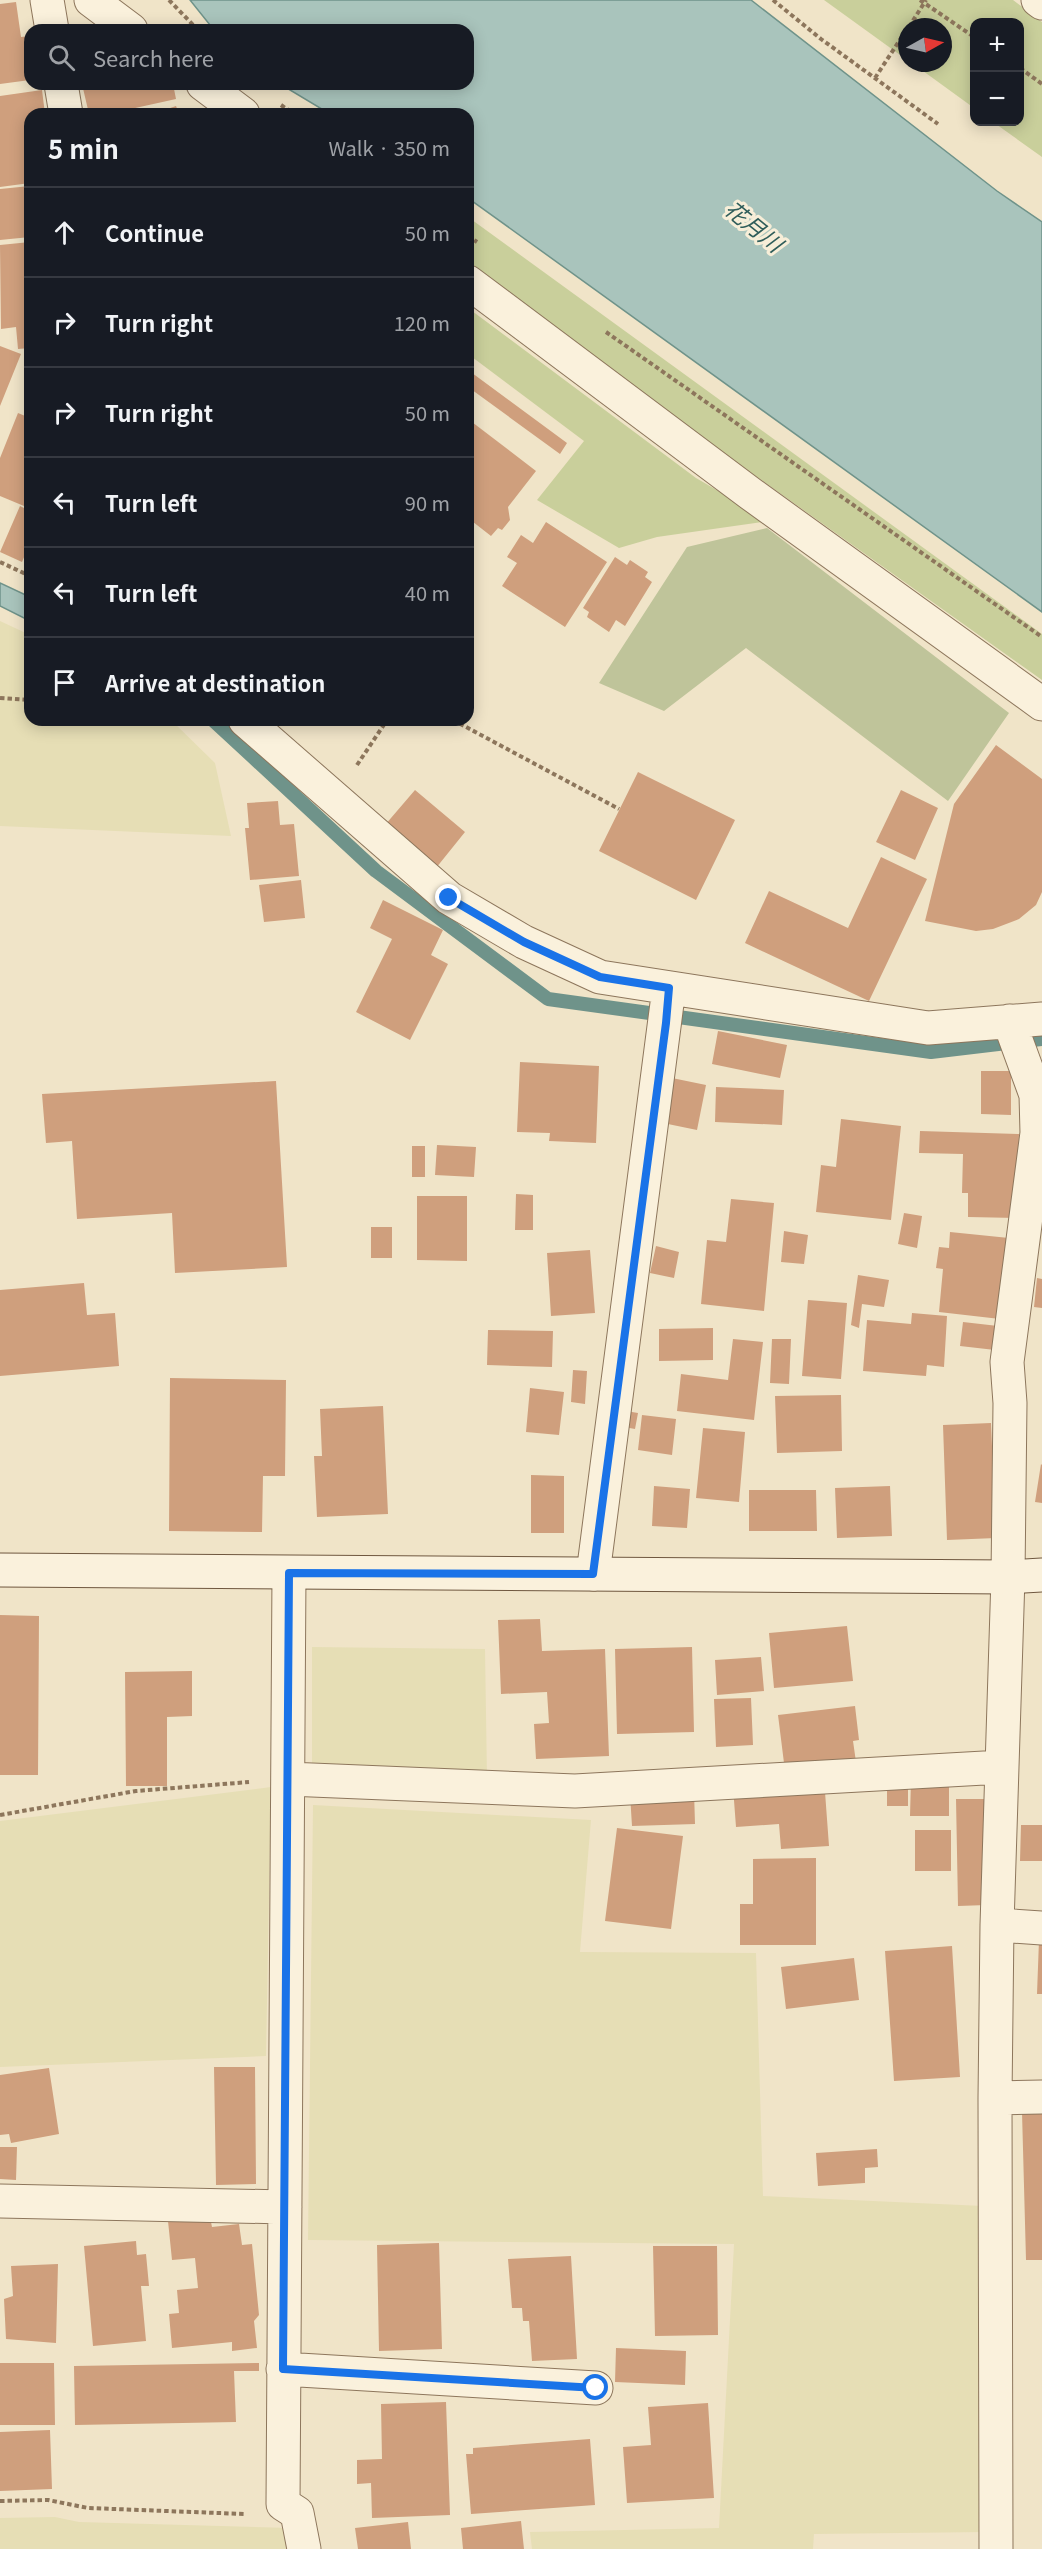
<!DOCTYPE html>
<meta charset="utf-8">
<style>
:root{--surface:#171b24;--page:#20242c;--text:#f1f3f6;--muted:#9ea1a6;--line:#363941}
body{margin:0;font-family:Georgia,"Noto Sans JP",serif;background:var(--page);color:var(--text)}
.controls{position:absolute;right:18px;top:18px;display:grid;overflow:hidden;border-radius:12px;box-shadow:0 3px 15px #0003}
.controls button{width:54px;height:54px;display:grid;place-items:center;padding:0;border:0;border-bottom:2px solid var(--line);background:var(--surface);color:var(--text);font:30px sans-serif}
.compass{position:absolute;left:898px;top:18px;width:54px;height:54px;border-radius:50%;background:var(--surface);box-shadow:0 3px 15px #0003;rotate:82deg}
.stop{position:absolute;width:18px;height:18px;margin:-14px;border:4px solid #1a73e8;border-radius:50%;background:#fff}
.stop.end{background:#1a73e8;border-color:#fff;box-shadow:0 2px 6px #0008}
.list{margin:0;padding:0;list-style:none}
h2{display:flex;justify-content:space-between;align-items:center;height:78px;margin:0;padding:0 24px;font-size:26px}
h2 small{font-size:20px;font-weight:400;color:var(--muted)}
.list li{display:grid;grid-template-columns:39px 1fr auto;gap:18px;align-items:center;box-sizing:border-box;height:90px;padding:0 24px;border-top:2px solid var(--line)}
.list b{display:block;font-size:22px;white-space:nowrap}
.list em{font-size:20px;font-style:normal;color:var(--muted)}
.icon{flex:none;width:33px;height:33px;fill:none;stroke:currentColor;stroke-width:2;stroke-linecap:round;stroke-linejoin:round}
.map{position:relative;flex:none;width:1042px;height:2549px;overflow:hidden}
.search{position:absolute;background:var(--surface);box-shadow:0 3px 15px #0003;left:24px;top:24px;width:450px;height:66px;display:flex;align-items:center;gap:15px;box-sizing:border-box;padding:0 21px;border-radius:18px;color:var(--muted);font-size:22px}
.panel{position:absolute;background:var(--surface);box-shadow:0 3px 15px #0003;left:24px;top:108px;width:450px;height:618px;border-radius:18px}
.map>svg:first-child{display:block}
.farmland{fill:#e6deb5}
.green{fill:#c9cf9b}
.cemetery{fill:#bfc49a}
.water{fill:#a9c4bc;stroke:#6f938a;stroke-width:1.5}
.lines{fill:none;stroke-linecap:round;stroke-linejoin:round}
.stream{stroke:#6f938a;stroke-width:14}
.building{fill:#cf9f7d}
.street-casing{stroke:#8d765c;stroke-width:35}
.secondary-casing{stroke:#6f573f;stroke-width:35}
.path{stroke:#8d765c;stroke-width:4;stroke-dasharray:4.5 3;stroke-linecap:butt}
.street{stroke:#faf1dc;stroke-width:33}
.secondary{stroke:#faf1dc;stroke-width:33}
.route{stroke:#1a73e8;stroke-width:8}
.labels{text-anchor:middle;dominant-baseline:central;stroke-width:6;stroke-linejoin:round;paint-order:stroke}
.water-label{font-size:22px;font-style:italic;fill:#2f5d5a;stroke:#f7eed8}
</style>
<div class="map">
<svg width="1042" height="2549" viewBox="0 0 1042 2549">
<rect width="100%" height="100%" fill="#f0e4c8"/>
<!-- farmland -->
<path class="farmland" d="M 0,621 L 30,635 L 30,720 L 171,720 L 215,763 L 231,836 L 0,826 Z
M 312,1647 L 485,1649 L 487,1778 L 312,1768 Z
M 271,1787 L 266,2056 L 0,2067 L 0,1821 Z
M 313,1805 L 591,1820 L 580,1952 L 756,1953 L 763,2196 L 983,2206 L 986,2532 L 814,2534 L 813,2549 L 532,2549 L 530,2532 L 719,2528 L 734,2244 L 308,2240 Z
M 55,2517 L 79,2522 L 290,2528 L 292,2549 L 0,2549 L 0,2518 Z"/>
<!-- green -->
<path class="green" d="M 824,0 L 1013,0 L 1042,22 L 1042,157 L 993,122 L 1020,122 L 1020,22 L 974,22 L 974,108 L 912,63 L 943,63 L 943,27 L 907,27 L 907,60 Z
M 468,217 L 1042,634 L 1042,680 L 468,271 Z
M 468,308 L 696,478 L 770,521 L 657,537 L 619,548 L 537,500 L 584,441 L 468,354 Z"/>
<!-- cemetery -->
<path class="cemetery" d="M 767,528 L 1009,713 L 948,801 L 746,648 L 664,711 L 599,683 L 687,547 Z"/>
<!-- water -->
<path class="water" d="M 190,0 L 751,0 L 997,191 L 1042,222 L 1042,612 L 468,198 L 468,114 L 330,114 L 280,84 L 468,84 L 468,30 L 214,30 Z
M 0,583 L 30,597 L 30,621 L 0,606 Z"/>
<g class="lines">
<!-- stream -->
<path class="stream" d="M 213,720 L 376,871 L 548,999 L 931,1052 L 1042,1039"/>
</g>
<!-- building -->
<path class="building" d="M 16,2 L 21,37 L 30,36 L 30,80 L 0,84 L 0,4 Z
M 82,84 L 173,84 L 176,99 L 108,114 L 89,114 Z
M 42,90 L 45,114 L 30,114 L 30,183 L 0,187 L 0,96 Z
M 176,106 L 179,114 L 153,114 Z
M 30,186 L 30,237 L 0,240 L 0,189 Z
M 30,242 L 30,348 L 18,349 L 16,327 L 1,329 L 0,245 Z
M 0,346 L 21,354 L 0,406 Z
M 468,370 L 567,443 L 560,454 L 468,387 Z
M 18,413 L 30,418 L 30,469 L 26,479 L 30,480 L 30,492 L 24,506 L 0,496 L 0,458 Z
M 468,419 L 536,471 L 508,507 L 510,520 L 502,530 L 498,528 L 491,536 L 468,518 Z
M 20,506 L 30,511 L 30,543 L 22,562 L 0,552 Z
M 546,522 L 607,562 L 565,627 L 502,586 L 517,563 L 507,557 L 521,535 L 533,543 Z
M 615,557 L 627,565 L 630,560 L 648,572 L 645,577 L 652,582 L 625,626 L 616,620 L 609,632 L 587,617 L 589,612 L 583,608 Z
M 996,745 L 1042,779 L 1042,892 L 1036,905 L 1019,919 L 993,929 L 976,931 L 925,921 L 954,804 Z
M 638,772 L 735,820 L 696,900 L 599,851 Z
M 415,790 L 465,832 L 436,868 L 385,825 Z
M 901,790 L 938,808 L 915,860 L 876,842 Z
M 278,801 L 280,825 L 294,824 L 299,876 L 250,880 L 245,828 L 249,828 L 247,803 Z
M 881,857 L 927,879 L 869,1001 L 745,943 L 769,891 L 848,928 Z
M 301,880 L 305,918 L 264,922 L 259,885 Z
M 383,900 L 443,930 L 431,955 L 448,964 L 410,1040 L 356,1012 L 392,939 L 370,928 Z
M 718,1031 L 787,1045 L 780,1078 L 712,1064 Z
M 520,1062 L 599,1066 L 596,1143 L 549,1141 L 550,1133 L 517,1132 Z
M 981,1071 L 1011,1071 L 1011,1115 L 981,1114 Z
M 672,1078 L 706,1085 L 697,1130 L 663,1123 Z
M 276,1081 L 287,1267 L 175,1273 L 172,1213 L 77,1219 L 72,1141 L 46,1143 L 42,1094 Z
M 716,1087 L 784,1090 L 782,1125 L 715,1122 Z
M 841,1119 L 901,1126 L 891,1220 L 816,1212 L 821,1165 L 836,1167 Z
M 920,1131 L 1019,1134 L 1017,1218 L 968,1217 L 968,1193 L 962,1193 L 963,1154 L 919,1153 Z
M 437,1145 L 476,1147 L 474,1177 L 435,1175 Z
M 412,1146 L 425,1146 L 425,1177 L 412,1177 Z
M 516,1194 L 533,1195 L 533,1230 L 515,1230 Z
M 417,1196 L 467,1196 L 467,1261 L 417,1260 Z
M 731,1199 L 774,1203 L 764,1311 L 701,1304 L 707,1240 L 726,1242 Z
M 904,1213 L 922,1216 L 917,1248 L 898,1244 Z
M 371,1227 L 392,1227 L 392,1258 L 371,1258 Z
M 784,1231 L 808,1235 L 804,1264 L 781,1262 Z
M 950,1232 L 1009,1238 L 1000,1319 L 939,1312 L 943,1269 L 936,1268 L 939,1247 L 949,1248 Z
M 656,1246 L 679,1252 L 674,1278 L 650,1273 Z
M 590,1250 L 595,1313 L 551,1316 L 547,1253 Z
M 858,1275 L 889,1280 L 884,1307 L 862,1304 L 859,1328 L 851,1325 Z
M 1037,1278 L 1042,1279 L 1042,1308 L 1034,1307 Z
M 84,1283 L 87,1315 L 115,1313 L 119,1366 L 0,1376 L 0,1290 Z
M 808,1300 L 847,1303 L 841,1379 L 802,1376 Z
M 912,1313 L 947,1316 L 944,1367 L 927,1365 L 926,1376 L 863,1371 L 867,1320 L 911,1324 Z
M 963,1322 L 998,1326 L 995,1350 L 960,1346 Z
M 713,1328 L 713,1360 L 659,1361 L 659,1329 Z
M 488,1330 L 553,1331 L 552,1367 L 487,1365 Z
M 733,1339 L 763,1342 L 754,1420 L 677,1411 L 681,1374 L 728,1380 Z
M 772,1339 L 791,1339 L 789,1384 L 770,1383 Z
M 573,1370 L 587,1371 L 585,1404 L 571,1402 Z
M 170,1378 L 286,1380 L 285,1476 L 263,1476 L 262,1532 L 169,1531 Z
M 530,1388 L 564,1392 L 559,1435 L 526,1432 Z
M 841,1395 L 842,1451 L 777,1453 L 775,1396 Z
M 383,1406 L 388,1514 L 317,1517 L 314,1456 L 322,1456 L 320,1409 Z
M 626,1411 L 638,1413 L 635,1429 L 624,1427 Z
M 642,1415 L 676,1419 L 672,1455 L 638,1450 Z
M 991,1423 L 996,1538 L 947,1540 L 943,1425 Z
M 703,1428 L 745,1432 L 739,1502 L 696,1498 Z
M 1041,1464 L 1042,1465 L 1042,1503 L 1035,1502 Z
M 531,1475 L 564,1476 L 564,1533 L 531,1533 Z
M 654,1486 L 690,1489 L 687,1528 L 652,1526 Z
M 890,1486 L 892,1536 L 837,1538 L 835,1488 Z
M 749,1490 L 816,1490 L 817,1531 L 749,1531 Z
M 0,1615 L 39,1616 L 38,1775 L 0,1775 Z
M 540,1619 L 542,1651 L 605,1649 L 609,1756 L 536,1759 L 534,1724 L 549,1723 L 547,1692 L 501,1694 L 498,1620 Z
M 847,1626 L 853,1681 L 774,1688 L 769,1633 Z
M 692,1647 L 694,1732 L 617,1734 L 615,1649 Z
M 761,1657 L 764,1691 L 717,1695 L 715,1660 Z
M 192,1671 L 192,1716 L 167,1717 L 167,1786 L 126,1786 L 125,1672 Z
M 751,1698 L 753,1745 L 716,1747 L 714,1699 Z
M 855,1706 L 859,1740 L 853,1741 L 856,1762 L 785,1771 L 778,1715 Z
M 911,1780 L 949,1780 L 949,1816 L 910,1816 Z
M 887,1786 L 908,1786 L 908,1806 L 887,1806 Z
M 733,1787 L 825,1792 L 829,1846 L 781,1849 L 779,1824 L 736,1827 Z
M 694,1791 L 695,1824 L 632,1826 L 630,1794 Z
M 956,1799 L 985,1799 L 987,1905 L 958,1906 Z
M 1021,1825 L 1042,1825 L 1042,1861 L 1020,1861 Z
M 617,1828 L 683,1836 L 671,1929 L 605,1921 Z
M 915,1830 L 951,1830 L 951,1871 L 915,1871 Z
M 816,1858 L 816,1945 L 740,1945 L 740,1904 L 753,1904 L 753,1859 Z
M 1039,1940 L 1042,1940 L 1042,1994 L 1037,1994 Z
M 952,1946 L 960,2077 L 894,2081 L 885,1951 Z
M 854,1958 L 859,2000 L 786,2009 L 781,1967 Z
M 214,2067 L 255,2067 L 256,2184 L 216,2185 Z
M 49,2068 L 59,2134 L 11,2143 L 9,2134 L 0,2135 L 0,2075 Z
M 1022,2112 L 1042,2112 L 1042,2260 L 1026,2260 Z
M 0,2147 L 17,2147 L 16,2180 L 0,2179 Z
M 877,2149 L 878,2167 L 865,2168 L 865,2183 L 818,2186 L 816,2153 Z
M 210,2217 L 212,2227 L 239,2224 L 242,2245 L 252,2244 L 259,2315 L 254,2321 L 257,2348 L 232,2351 L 232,2342 L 172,2348 L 169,2314 L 179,2313 L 177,2290 L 198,2288 L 195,2258 L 172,2260 L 168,2221 Z
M 136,2241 L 137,2255 L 146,2254 L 149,2286 L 141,2286 L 146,2341 L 93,2346 L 84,2246 Z
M 439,2243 L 442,2349 L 379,2351 L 377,2245 Z
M 653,2246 L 717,2246 L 718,2335 L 655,2336 Z
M 571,2256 L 577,2359 L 532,2361 L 529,2321 L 523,2321 L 522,2308 L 512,2308 L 508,2259 Z
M 58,2264 L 56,2343 L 6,2339 L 4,2299 L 13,2296 L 11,2266 Z
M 616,2348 L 686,2351 L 685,2385 L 615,2382 Z
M 0,2363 L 54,2363 L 55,2425 L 0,2425 Z
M 259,2363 L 259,2371 L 234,2371 L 236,2422 L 75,2425 L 74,2366 Z
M 446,2402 L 450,2515 L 372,2518 L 371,2483 L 357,2484 L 357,2460 L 382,2459 L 381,2404 Z
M 708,2403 L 714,2498 L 627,2503 L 623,2447 L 651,2445 L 648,2407 Z
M 50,2430 L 52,2489 L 0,2491 L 0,2432 Z
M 590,2439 L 595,2505 L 471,2514 L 466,2454 L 473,2454 L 473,2448 Z
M 521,2521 L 524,2549 L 463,2549 L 461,2528 Z
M 408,2522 L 411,2549 L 358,2549 L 355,2528 Z"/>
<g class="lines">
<defs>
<path id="street" d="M 47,0 L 52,30
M 91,0 L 131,30
M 1038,0 L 1042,3
M 61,84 L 66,114
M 203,84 L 243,114
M 468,282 L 751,494 L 1042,704
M 245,720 L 449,898 L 524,942 L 600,977 L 928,1028 L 1042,1019
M 289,1573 L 283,2504 L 297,2513 L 304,2549
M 593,1574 L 669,988
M 288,1779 L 575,1791 L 1002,1767
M 997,1925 L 1042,1928
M 995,2098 L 1042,2097
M 0,2201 L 285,2207
M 283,2369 L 596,2388
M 996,2549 L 995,2098 L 997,1925 L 1008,1577 L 1010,1403 L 1007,1362 L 1037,1133 L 1036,1095 L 1009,1021"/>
<path id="secondary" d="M 0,1570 L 1008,1577 L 1042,1575"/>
</defs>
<!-- street casing -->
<use href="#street" class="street-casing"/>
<!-- secondary casing -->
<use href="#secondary" class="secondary-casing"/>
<!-- path -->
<path class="path" d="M 169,0 L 198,30
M 773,0 L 821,39 L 938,124
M 920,0 L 974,37
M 909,27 L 926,0
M 1020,68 L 1042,84
M 875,78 L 907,29
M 281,105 L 294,114
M 468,236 L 477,242
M 606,332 L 1042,637
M 0,562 L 30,576
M 0,698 L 30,700
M 453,720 L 619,809
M 357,765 L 387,720
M 0,1815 L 136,1791 L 249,1782
M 0,2501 L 48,2500 L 88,2508 L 244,2514"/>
<!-- street -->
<use href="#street" class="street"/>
<!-- secondary -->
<use href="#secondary" class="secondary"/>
</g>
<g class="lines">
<!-- route -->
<path class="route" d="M 449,898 L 524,942 L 600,977 L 669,988 L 666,1023 L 593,1574 L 289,1573 L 283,2369 L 596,2388"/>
</g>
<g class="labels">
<!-- water labels -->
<g class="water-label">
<text transform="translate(755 225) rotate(39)">花月川</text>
</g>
</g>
</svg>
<div class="controls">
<button>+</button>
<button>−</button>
</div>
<svg class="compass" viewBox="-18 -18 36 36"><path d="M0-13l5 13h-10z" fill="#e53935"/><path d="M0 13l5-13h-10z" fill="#9ea1a6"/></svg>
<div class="stop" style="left:596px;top:2388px"></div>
<div class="stop end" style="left:449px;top:898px"></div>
<div class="search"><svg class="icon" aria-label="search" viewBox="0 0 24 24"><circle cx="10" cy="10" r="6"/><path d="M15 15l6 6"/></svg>Search here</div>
<section class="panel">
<h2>5 min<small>Walk · 350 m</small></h2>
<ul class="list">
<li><svg class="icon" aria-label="ahead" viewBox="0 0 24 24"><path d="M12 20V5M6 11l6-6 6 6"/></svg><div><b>Continue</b></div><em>50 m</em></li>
<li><svg class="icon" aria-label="right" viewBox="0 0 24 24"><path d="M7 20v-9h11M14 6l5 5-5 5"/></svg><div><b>Turn right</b></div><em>120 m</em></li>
<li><svg class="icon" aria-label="right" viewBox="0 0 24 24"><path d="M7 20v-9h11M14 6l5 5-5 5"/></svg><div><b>Turn right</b></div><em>50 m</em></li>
<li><svg class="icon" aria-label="left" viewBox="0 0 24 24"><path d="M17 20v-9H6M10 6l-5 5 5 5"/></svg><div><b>Turn left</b></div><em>90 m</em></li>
<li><svg class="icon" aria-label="left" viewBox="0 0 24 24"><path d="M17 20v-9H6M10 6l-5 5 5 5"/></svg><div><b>Turn left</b></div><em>40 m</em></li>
<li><svg class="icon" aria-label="arrive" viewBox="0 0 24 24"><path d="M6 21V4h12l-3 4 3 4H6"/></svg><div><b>Arrive at destination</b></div></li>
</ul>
</section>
</div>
